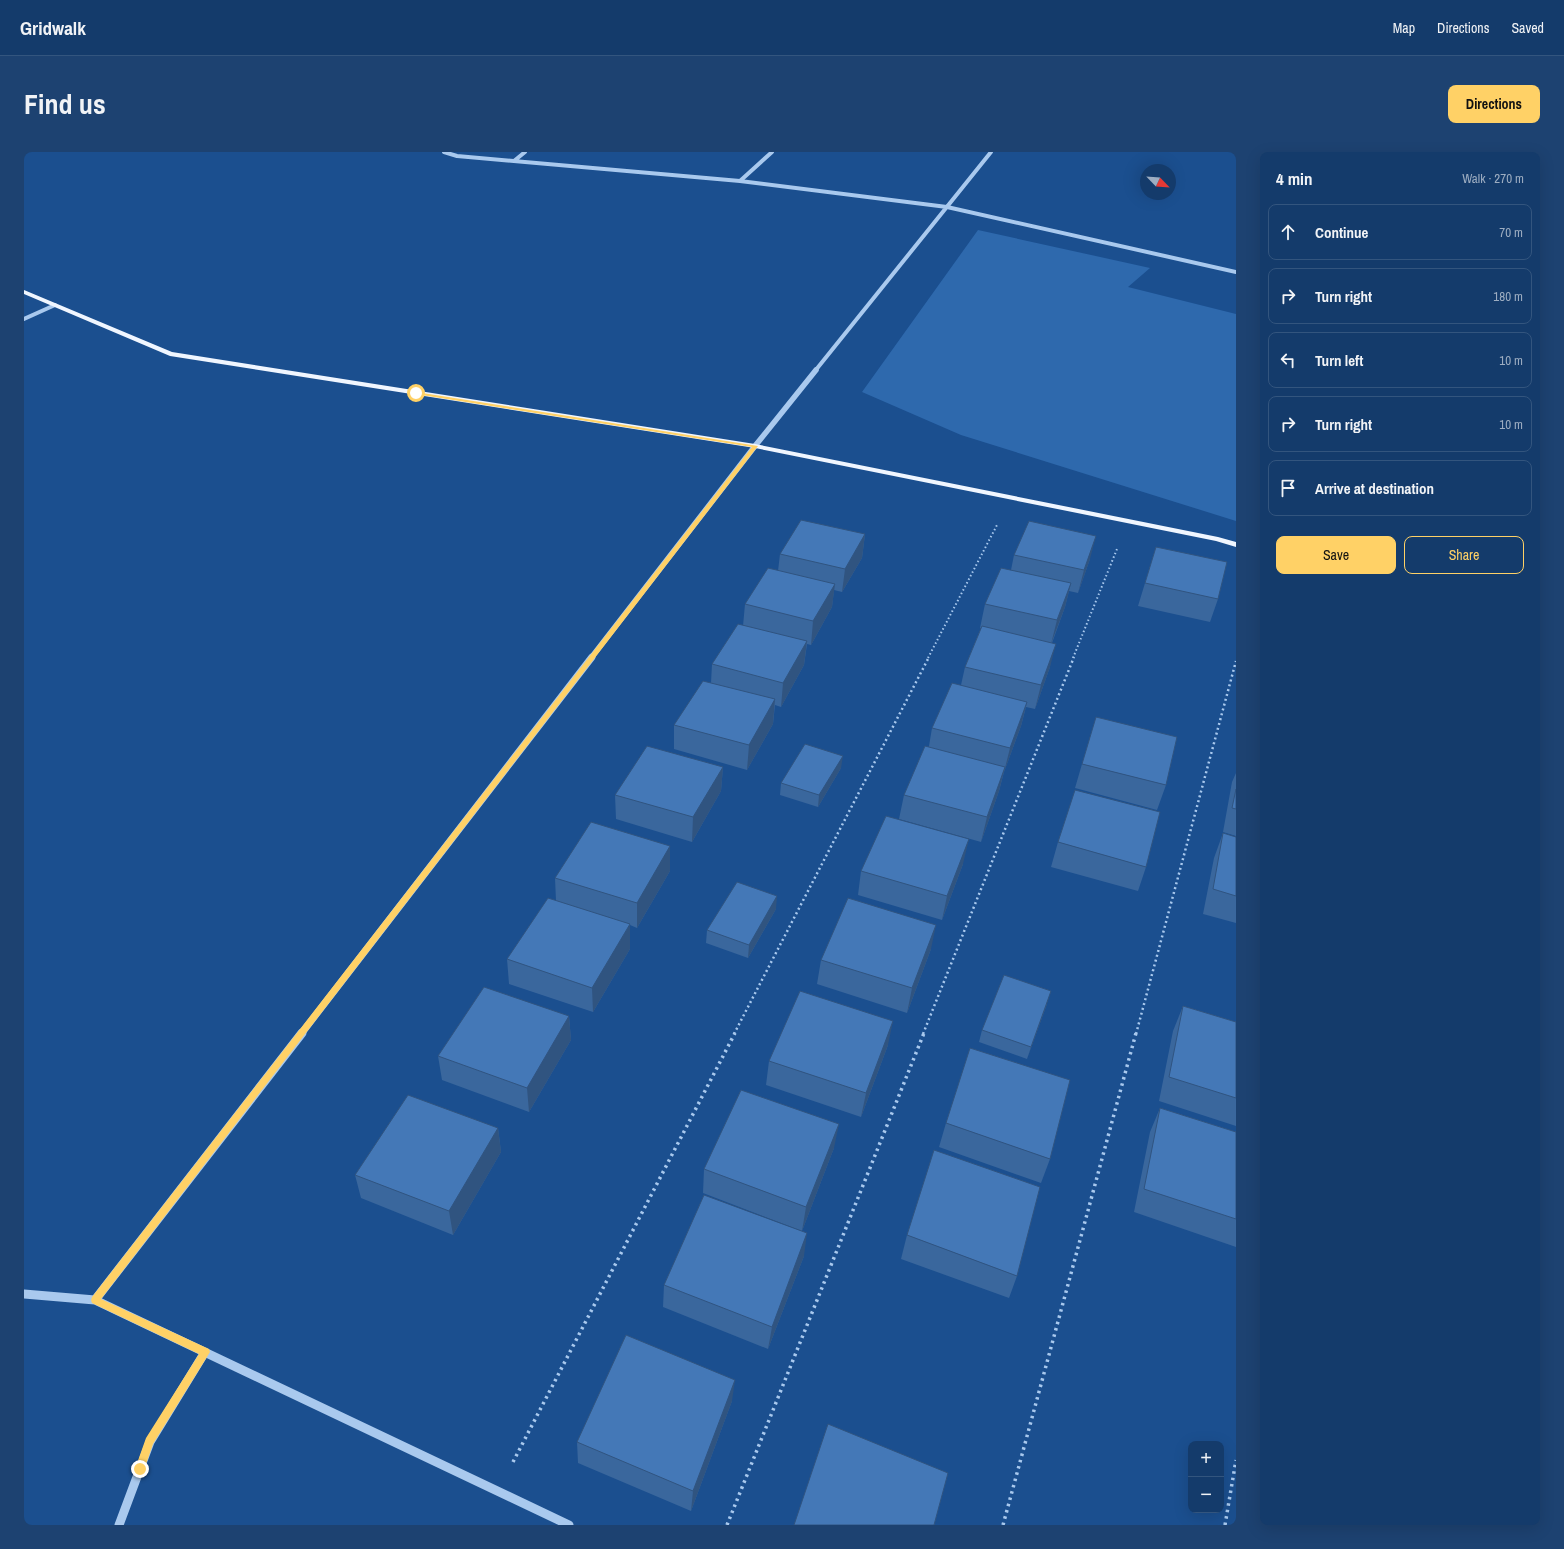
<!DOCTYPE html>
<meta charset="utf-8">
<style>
:root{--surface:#143b6b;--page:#1d4271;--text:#f1f3f6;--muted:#9dadc1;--line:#33557e;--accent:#ffd166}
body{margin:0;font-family:"Archivo Narrow",sans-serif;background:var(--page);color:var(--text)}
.controls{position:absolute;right:12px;bottom:12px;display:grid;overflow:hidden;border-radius:8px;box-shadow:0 4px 16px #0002}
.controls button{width:36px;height:36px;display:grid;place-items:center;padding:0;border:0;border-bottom:1px solid var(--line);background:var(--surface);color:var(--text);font:20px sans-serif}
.compass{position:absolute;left:1116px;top:12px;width:36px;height:36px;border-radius:50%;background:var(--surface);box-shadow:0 4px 16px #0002;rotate:115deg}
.stop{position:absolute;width:12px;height:12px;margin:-9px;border:3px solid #ffd166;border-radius:50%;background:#fff}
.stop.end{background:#ffd166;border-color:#fff;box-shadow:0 1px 4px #0008}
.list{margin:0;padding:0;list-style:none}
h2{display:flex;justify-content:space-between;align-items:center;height:52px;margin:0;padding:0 16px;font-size:17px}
h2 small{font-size:13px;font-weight:400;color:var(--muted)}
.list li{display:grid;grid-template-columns:26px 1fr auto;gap:12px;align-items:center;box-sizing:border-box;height:56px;margin:0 8px 8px;padding:0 8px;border:1px solid var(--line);border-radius:8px}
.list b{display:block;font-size:15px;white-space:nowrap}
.list em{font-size:13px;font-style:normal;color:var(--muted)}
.actions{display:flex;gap:8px;padding:12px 16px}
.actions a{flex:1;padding:9px 0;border:1px solid var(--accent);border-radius:8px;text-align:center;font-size:14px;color:var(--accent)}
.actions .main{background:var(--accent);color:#111}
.icon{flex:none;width:22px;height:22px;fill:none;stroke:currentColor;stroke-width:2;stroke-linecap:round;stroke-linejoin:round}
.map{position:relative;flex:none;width:1212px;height:1373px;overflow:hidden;border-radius:8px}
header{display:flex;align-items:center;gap:24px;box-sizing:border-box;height:56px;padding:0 20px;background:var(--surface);border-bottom:1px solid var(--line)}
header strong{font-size:19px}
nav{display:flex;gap:22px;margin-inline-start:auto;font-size:14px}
.intro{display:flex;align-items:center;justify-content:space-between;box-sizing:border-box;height:96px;padding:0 24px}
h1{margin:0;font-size:28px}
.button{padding:10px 18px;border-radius:8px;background:var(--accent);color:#111;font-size:14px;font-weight:700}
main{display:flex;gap:24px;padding:0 24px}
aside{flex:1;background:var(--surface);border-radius:8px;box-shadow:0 4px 16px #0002}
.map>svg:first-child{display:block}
.green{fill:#2e69ad}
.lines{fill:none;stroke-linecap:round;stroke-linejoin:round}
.path-far2{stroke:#a9c9ee;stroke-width:2;stroke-dasharray:1.5 2.5;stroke-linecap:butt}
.path-far1{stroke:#a9c9ee;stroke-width:2.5;stroke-dasharray:2 3;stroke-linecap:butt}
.path{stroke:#a9c9ee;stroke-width:3.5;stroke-dasharray:2.5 4;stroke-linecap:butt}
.minor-far3{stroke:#a9c9ee;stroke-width:4}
.minor-far2{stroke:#a9c9ee;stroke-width:5.5}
.minor-far1{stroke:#a9c9ee;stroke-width:7}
.minor{stroke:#a9c9ee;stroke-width:9}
.major{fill:#f0f6ff;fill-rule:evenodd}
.wall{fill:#3a679d}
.shaded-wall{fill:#305480}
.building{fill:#4478b7;stroke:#305480}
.route{fill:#ffd166}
</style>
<header>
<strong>Gridwalk</strong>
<nav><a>Map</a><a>Directions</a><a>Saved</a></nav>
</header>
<div class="intro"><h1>Find us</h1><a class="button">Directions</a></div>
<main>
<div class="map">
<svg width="1212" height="1373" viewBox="0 0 1212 1373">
<rect width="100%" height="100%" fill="#1b4f8f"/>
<!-- green -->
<path class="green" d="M 954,78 L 1126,116 L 1104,135 L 1212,162 L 1212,369 L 937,283 L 838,240 Z"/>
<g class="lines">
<!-- path-far2 -->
<path class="path-far2" d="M 904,506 L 973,373
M 1049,506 L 1093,397"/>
<!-- path-far1 -->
<path class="path-far1" d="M 710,882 L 905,505
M 899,882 L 1050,505
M 1112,882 L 1212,509"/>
<!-- path -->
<path class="path" d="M 489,1310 L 711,881
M 703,1373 L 900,881
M 979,1373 L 1112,881
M 1201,1373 L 1212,1308"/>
<!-- minor-far3 -->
<path class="minor-far3" d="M 420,0 L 433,4 L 716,29 L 923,55 L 1212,120
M 490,9 L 501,0
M 716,29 L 748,0
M 0,167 L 31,153
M 791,219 L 967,0"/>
<!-- minor-far2 -->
<path class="minor-far2" d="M 567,506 L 731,294 L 792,218"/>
<!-- minor-far1 -->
<path class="minor-far1" d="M 277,882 L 568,505"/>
<!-- minor -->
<path class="minor" d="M 0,1142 L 71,1148 L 545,1373
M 71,1148 L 278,881
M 95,1373 L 126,1290 L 181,1200"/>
<!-- major -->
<path class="major" d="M 0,138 L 148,200 L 731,292 L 1194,385 L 1212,390 L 1212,395 L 1192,389 L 731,296 L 146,204 L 0,142 Z"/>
</g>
<!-- wall -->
<path class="wall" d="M 841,382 L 838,406 L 818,440 L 810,438 L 808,455 L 787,493 L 783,492 L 780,513 L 757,555 L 751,553 L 749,572 L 723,618 L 650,597 L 650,573 L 687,531 L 688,512 L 719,474 L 721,452 L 754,419 L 756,402 Z
M 1132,395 L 1194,447 L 1186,470 L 1114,454 Z
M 990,403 L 1066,407 L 1054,441 L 1045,439 L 1041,455 L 1028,491 L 1026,515 L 1011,557 L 1002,555 L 997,574 L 980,620 L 975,639 L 957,690 L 875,667 L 880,643 L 905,594 L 908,576 L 937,533 L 941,515 L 957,476 L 956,476 L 961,452 L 987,418 Z
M 1058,612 L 1142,633 L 1133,658 L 1051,636 Z
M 699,615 L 697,639 L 668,690 L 592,667 L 591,643 Z
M 817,616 L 794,655 L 756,643 L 757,631 Z
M 1212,621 L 1212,684 L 1199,680 L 1208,630 Z
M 1199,681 L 1212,685 L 1212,771 L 1179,762 L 1190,706 Z
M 1034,690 L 1122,715 L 1114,739 L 1027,715 Z
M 646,694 L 646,719 L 613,776 L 606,773 L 606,797 L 569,860 L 485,832 L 483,807 L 532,749 L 531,726 Z
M 939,712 L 918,768 L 834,743 L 837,719 Z
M 752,757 L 724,806 L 682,791 L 683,778 Z
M 907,797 L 883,861 L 793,832 L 797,808 Z
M 1023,852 L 1003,907 L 955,890 L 958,878 Z
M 1159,854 L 1212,870 L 1212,974 L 1135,949 L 1149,879 Z
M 545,864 L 547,888 L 505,960 L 418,928 L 414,904 Z
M 864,893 L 837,965 L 742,933 L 745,909 Z
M 1136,956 L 1212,980 L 1212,1095 L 1110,1060 L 1126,980 Z
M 922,971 L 1026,1007 L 1017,1031 L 915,995 Z
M 474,976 L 477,1000 L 429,1083 L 337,1046 L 331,1023 Z
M 810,996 L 778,1079 L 679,1041 L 680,1017 Z
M 883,1083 L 993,1124 L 985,1146 L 877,1107 Z
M 780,1104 L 744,1197 L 639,1155 L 640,1133 Z
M 708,1249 L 667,1359 L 554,1311 L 553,1290 Z"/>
<!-- shaded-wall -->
<path class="shaded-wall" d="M 841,382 L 838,406 L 818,440 L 821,417 Z
M 1072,384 L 1066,407 L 1054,441 L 1060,418 Z
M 1047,431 L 1041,455 L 1027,492 L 1033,468 Z
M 811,432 L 808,455 L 787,493 L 789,469 Z
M 783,489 L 780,513 L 757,555 L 759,531 Z
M 1032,492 L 1026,515 L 1011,557 L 1017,533 Z
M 751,547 L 749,572 L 723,618 L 725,593 Z
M 1003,550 L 997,574 L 980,620 L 986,596 Z
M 819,604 L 817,616 L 794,655 L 795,643 Z
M 699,615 L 697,639 L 668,690 L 669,665 Z
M 981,615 L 975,639 L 957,690 L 963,665 Z
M 945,687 L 939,712 L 918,768 L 923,744 Z
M 646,694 L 646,719 L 613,776 L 613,751 Z
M 753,744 L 752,757 L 724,806 L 725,793 Z
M 606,772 L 606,797 L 569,860 L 568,836 Z
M 912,773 L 907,797 L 883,861 L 888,836 Z
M 1027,839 L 1023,852 L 1003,907 L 1007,895 Z
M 545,864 L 547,888 L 505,960 L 503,936 Z
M 869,869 L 864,893 L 837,965 L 842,941 Z
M 815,972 L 810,996 L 778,1079 L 782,1055 Z
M 474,976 L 477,1000 L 429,1083 L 425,1059 Z
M 783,1081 L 780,1104 L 744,1197 L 748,1175 Z
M 711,1228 L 708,1249 L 667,1359 L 669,1339 Z"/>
<!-- building -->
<path class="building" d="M 777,368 L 841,382 L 821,417 L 756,402 Z
M 1005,369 L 1072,384 L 1060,418 L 990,403 Z
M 1132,395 L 1203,410 L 1194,447 L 1121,431 Z
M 744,416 L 811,432 L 789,469 L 721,452 Z
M 977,416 L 1047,431 L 1033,468 L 961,452 Z
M 714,472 L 783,489 L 759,531 L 688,512 Z
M 958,474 L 1032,492 L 1017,533 L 941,515 Z
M 679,529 L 751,547 L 725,593 L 650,573 Z
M 928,531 L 1003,550 L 986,596 L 908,576 Z
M 1072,565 L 1153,585 L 1142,633 L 1058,612 Z
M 781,592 L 819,604 L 795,643 L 757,631 Z
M 623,594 L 699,615 L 669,665 L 591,643 Z
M 901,594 L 981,615 L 963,665 L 880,643 Z
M 1212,637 L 1212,657 L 1208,656 Z
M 1051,638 L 1136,660 L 1122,715 L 1034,690 Z
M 862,664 L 945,687 L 923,744 L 837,719 Z
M 567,670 L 646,694 L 613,751 L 531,726 Z
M 1199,681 L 1212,685 L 1212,744 L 1189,737 Z
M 713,730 L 753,744 L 725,793 L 683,778 Z
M 524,746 L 606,772 L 568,836 L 483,807 Z
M 824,746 L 912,773 L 888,836 L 797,808 Z
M 980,823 L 1027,839 L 1007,895 L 958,878 Z
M 460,835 L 545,864 L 503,936 L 414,904 Z
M 776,839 L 869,869 L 842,941 L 745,909 Z
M 1159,854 L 1212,870 L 1212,946 L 1145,925 Z
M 946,896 L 1046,928 L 1026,1007 L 922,971 Z
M 717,938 L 815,972 L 782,1055 L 680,1017 Z
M 384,943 L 474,976 L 425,1059 L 331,1023 Z
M 1136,956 L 1212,980 L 1212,1067 L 1120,1037 Z
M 910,998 L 1016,1035 L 993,1124 L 883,1083 Z
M 680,1043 L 783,1081 L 748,1175 L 640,1133 Z
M 602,1183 L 711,1228 L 669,1339 L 553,1290 Z
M 804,1272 L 924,1321 L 910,1373 L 770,1373 Z"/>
<!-- route -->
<path class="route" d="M 392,240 L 734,294 L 77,1147 L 185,1197 L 186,1200 L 129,1292 L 119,1321 L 116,1322 L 112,1321 L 111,1317 L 122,1286 L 175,1202 L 68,1151 L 67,1148 L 68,1145 L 728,295 L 391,242 Z"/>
</svg>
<div class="controls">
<button>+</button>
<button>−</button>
</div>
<svg class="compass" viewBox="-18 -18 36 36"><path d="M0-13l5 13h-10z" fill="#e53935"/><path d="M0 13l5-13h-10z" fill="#9dadc1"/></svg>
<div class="stop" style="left:392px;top:241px"></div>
<div class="stop end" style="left:116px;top:1317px"></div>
</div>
<aside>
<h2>4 min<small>Walk · 270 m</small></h2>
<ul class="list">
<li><svg class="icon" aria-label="ahead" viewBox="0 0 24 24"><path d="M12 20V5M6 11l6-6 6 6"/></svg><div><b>Continue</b></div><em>70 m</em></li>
<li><svg class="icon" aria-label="right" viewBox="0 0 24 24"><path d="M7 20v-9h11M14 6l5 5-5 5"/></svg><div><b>Turn right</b></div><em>180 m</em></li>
<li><svg class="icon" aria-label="left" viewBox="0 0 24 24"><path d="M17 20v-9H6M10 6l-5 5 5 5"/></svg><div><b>Turn left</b></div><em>10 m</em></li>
<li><svg class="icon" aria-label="right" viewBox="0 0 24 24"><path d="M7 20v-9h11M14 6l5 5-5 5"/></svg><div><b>Turn right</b></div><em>10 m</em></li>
<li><svg class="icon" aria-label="arrive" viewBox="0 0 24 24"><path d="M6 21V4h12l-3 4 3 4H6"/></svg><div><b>Arrive at destination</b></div></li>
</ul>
<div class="actions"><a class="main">Save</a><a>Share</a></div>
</aside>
</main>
